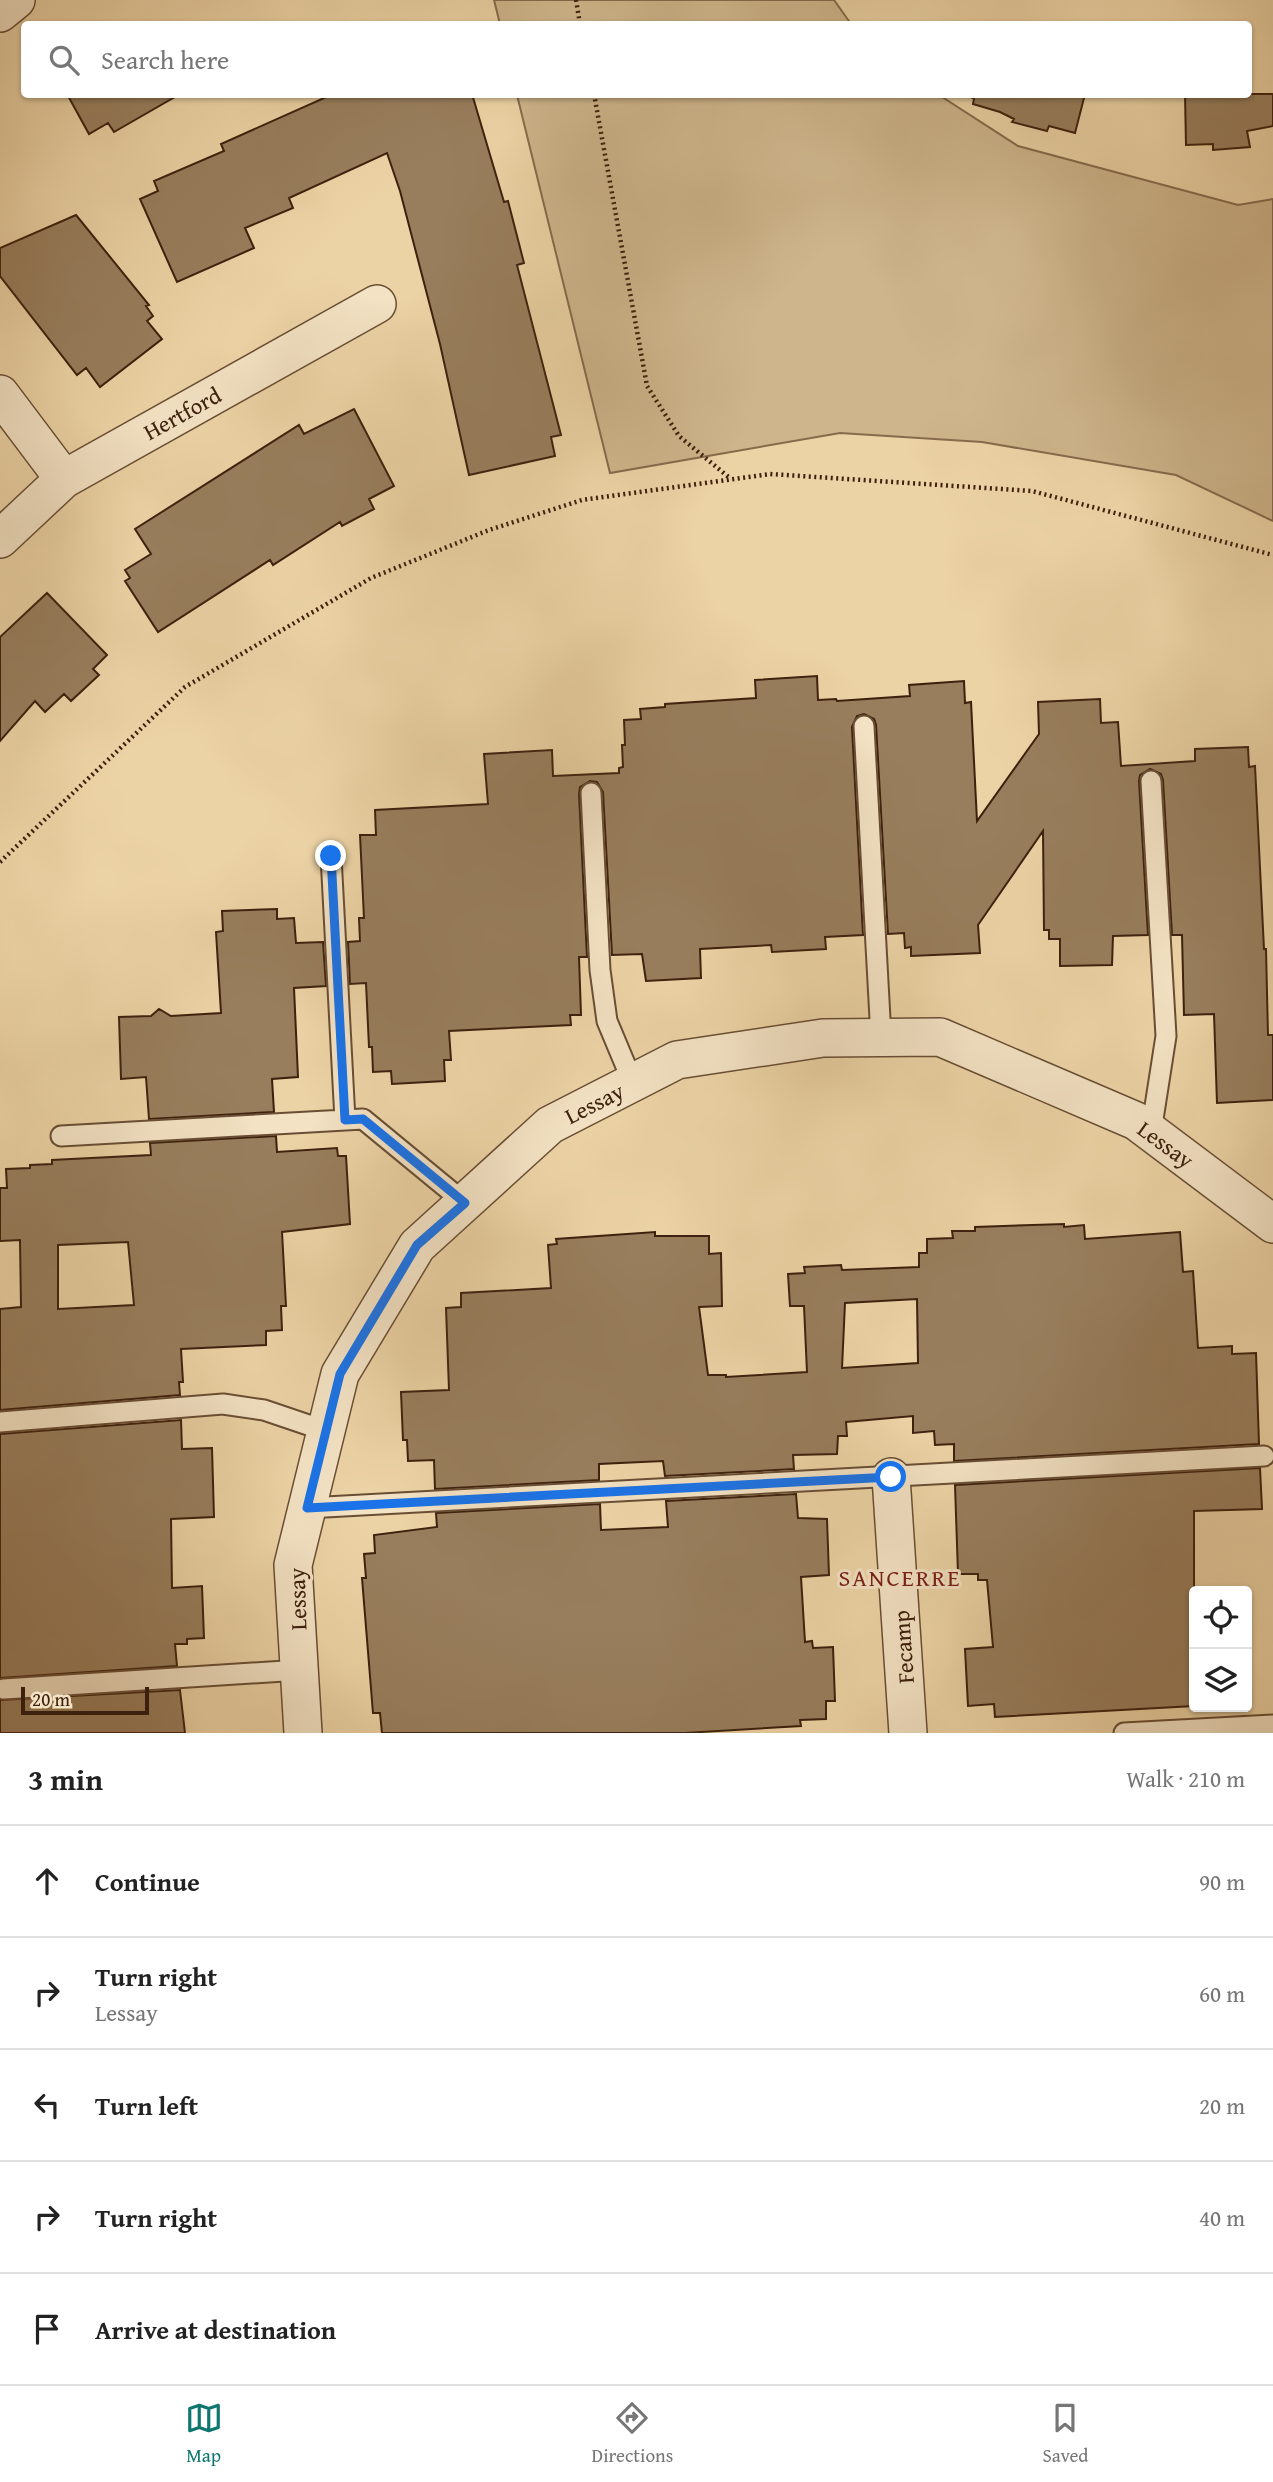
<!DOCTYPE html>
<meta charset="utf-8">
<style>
:root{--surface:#fff;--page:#f2f2f2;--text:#222;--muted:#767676;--line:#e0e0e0;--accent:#0f766e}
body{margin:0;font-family:"Gentium Book Plus",serif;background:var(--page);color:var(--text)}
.controls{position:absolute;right:21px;bottom:21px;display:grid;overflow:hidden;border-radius:7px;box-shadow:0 2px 5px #0004}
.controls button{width:63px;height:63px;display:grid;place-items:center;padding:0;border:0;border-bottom:2px solid var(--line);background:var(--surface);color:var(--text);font:35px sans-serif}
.scale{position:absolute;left:21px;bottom:18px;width:128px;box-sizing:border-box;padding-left:7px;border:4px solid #3d210e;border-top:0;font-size:19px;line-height:24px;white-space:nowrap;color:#3d210e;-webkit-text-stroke:5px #f3e2c4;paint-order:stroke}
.stop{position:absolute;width:21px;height:21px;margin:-16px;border:5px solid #1a73e8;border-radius:50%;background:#fff}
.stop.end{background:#1a73e8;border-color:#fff;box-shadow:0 2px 7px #0008}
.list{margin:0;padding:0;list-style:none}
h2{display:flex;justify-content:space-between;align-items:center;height:91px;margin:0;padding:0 28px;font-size:30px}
h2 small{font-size:23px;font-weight:400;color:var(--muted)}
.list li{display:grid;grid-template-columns:46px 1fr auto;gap:21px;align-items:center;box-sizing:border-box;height:112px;padding:0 28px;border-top:2px solid var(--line)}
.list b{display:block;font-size:26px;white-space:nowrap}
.list p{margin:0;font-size:23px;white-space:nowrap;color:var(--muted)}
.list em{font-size:23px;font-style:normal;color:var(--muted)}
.icon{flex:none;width:38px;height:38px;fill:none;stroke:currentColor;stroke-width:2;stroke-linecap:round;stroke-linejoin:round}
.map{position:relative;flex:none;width:1273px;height:1733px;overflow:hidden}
.search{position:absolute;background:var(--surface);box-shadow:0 2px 5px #0004;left:21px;right:21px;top:21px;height:77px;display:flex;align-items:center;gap:18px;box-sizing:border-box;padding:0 24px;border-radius:7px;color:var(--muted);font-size:26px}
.sheet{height:651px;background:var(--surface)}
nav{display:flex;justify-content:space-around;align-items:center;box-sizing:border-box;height:98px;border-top:2px solid var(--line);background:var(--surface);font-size:19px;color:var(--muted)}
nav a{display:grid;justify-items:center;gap:4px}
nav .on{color:var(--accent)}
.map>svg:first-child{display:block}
.green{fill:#ceb58b;stroke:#866b4c;stroke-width:2}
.building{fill:#987e5d;stroke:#3d210e;stroke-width:2;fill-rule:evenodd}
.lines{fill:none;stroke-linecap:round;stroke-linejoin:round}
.lane-casing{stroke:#694e34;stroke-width:23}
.street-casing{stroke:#694e34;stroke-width:40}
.path{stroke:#3d210e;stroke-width:4.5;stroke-dasharray:2 3.5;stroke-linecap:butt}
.lane{stroke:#f3e2c4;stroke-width:19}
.street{stroke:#f3e2c4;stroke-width:37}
.route{stroke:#1a73e8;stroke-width:9}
.labels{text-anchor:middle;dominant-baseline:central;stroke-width:6;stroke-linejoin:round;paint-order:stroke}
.street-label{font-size:23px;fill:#3d210e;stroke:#f3e2c4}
.neighbourhood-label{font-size:24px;letter-spacing:2px;fill:#7a1f14;stroke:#f3e2c4}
</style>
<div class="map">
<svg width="1273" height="1733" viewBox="0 0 1273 1733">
<rect width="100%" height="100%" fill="#ecd3a5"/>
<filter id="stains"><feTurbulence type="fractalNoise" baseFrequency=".00286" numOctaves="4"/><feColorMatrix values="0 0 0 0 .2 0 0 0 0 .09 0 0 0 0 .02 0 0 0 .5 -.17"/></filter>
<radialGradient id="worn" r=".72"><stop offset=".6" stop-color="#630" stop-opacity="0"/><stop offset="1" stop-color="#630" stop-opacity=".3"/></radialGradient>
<!-- green -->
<path class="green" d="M 494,0 L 834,0 L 851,24 L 500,24 Z
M 517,95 L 939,95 L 1018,146 L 1238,205 L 1273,199 L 1273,521 L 1176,475 L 982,442 L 840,433 L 610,473 Z"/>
<!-- building -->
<path class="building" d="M 67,94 L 180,94 L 114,132 L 108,123 L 89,134 Z
M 333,94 L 472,94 L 504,202 L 508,201 L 524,263 L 517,265 L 561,435 L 551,437 L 555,456 L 469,475 L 440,344 L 400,191 L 387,153 L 289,198 L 293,208 L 245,228 L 254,248 L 177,282 L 140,199 L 158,191 L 154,181 L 224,151 L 221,144 Z
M 966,94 L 1085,94 L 1075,133 L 1049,126 L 1047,131 L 1012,122 L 1014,119 L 1000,112 L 973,104 L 974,99 Z
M 1185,94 L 1273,94 L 1273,126 L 1247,131 L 1250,147 L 1213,150 L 1213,144 L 1186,145 Z
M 76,215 L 149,305 L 146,306 L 153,316 L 147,321 L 162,339 L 100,387 L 86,368 L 77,375 L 0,276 L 0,248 Z
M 354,409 L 394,486 L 369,499 L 374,509 L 342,526 L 340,522 L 273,565 L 270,560 L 158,632 L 125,581 L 130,578 L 125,570 L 151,554 L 135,529 L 299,425 L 304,434 Z
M 47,593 L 107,655 L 93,669 L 99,675 L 71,701 L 64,694 L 45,712 L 35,701 L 0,741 L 0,637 Z
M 817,676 L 818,700 L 836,699 L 837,701 L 910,696 L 909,685 L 964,681 L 965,703 L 971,702 L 977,821 L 1039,734 L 1038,702 L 1100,699 L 1101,723 L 1118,722 L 1121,766 L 1195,761 L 1195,749 L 1248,747 L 1249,767 L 1255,766 L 1264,949 L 1266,949 L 1268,1035 L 1273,1035 L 1273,1100 L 1217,1103 L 1214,1014 L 1184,1015 L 1182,935 L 1172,935 L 1163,780 L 1161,774 L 1150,769 L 1140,775 L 1139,781 L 1148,935 L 1113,936 L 1112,965 L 1060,966 L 1060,939 L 1049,939 L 1049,930 L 1044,930 L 1043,831 L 978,925 L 980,953 L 911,956 L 911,947 L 905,948 L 904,933 L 888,934 L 876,725 L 874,719 L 864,714 L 857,716 L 852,727 L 863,935 L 825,937 L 826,949 L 772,952 L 771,945 L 700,949 L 701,978 L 646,981 L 642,954 L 612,955 L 603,792 L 597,782 L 590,781 L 580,787 L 579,794 L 587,957 L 579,957 L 581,1015 L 570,1015 L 571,1025 L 449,1031 L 451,1060 L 444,1060 L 445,1081 L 392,1084 L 391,1071 L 373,1072 L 372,1047 L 369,1047 L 366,983 L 350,984 L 348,942 L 360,941 L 359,918 L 364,918 L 360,835 L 376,835 L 375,810 L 488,804 L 484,754 L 552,750 L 553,776 L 619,773 L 619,768 L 623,767 L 622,745 L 625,745 L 624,720 L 641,719 L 640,709 L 665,707 L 665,704 L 756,698 L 755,680 Z
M 277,909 L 277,919 L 294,918 L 296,943 L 323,942 L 326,986 L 294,988 L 298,1077 L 272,1079 L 274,1112 L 149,1119 L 146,1077 L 121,1079 L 119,1017 L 151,1016 L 159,1009 L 171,1016 L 221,1013 L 216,932 L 223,931 L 222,911 Z
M 276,1136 L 277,1152 L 337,1148 L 338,1156 L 346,1156 L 350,1224 L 282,1232 L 286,1306 L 281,1306 L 282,1330 L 266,1331 L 266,1345 L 181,1349 L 183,1382 L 179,1382 L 180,1395 L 0,1410 L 0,1309 L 21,1307 L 20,1240 L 0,1241 L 0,1188 L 7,1188 L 6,1169 L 30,1168 L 30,1165 L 52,1164 L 52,1160 L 151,1155 L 150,1143 ZM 128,1242 L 134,1305 L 58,1309 L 58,1245 Z
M 1064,1224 L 1064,1227 L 1084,1225 L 1085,1239 L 1180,1232 L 1183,1272 L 1193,1271 L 1198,1348 L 1232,1346 L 1232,1354 L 1256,1353 L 1259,1444 L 954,1461 L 954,1444 L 935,1445 L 934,1431 L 913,1433 L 913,1416 L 846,1422 L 847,1436 L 838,1436 L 837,1454 L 793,1455 L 794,1469 L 665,1476 L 663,1461 L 599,1464 L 599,1480 L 435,1489 L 434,1460 L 408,1461 L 407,1440 L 403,1440 L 401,1392 L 449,1390 L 446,1308 L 461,1307 L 461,1293 L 551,1288 L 548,1245 L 557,1244 L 556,1239 L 655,1232 L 655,1236 L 709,1236 L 709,1254 L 721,1253 L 722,1306 L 699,1307 L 708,1375 L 726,1375 L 726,1377 L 807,1372 L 804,1306 L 790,1306 L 788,1274 L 805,1273 L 804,1267 L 841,1265 L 842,1270 L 919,1267 L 919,1253 L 927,1253 L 927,1239 L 953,1238 L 952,1231 L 975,1231 L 975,1227 ZM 917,1299 L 918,1363 L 842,1368 L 845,1303 Z
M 181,1420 L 182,1449 L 212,1448 L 214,1517 L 171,1519 L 172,1588 L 202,1586 L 204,1638 L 187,1639 L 187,1644 L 175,1644 L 177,1666 L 0,1678 L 0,1434 Z
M 1260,1468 L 1262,1509 L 1194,1511 L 1194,1706 L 995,1717 L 994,1704 L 968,1706 L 965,1649 L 993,1647 L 987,1580 L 978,1580 L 978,1574 L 958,1574 L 955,1485 Z
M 796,1494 L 798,1518 L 827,1519 L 829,1575 L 801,1577 L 805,1642 L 812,1641 L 813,1648 L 833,1647 L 835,1701 L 826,1701 L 826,1719 L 800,1720 L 801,1726 L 685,1733 L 382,1733 L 380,1713 L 373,1713 L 362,1578 L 366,1578 L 364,1554 L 375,1553 L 374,1535 L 437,1527 L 436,1513 L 600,1504 L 601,1530 L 668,1527 L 666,1501 Z
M 180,1690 L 185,1733 L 0,1733 L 0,1700 Z"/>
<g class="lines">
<defs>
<path id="lane" d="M 864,726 L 881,1037
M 1151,781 L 1166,1036 L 1151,1132
M 591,793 L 600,970 L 607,1021 L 633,1083
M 331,856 L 345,1120
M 61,1136 L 363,1119 L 465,1203
M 0,1422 L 223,1404 L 264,1410 L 326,1431
M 307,1508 L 1264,1456
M 4,1689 L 300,1670
M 1124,1733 L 1273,1725"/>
<path id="street" d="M 0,13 L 16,0
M 0,394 L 64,479
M 0,539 L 64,479 L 377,304
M 891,1477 L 908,1733
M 303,1733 L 293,1565 L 340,1374 L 417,1246 L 550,1125 L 677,1060 L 823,1038 L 940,1037 L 1136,1121 L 1273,1224"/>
</defs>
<!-- lane casing -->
<use href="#lane" class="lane-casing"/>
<!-- street casing -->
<use href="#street" class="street-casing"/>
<!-- path -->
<path class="path" d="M 576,0 L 580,24
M 594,94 L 647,386 L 679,436 L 731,479
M 0,862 L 185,687 L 371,578 L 489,530 L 582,500 L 770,474 L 1032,491 L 1273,555"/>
<!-- lane -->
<use href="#lane" class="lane"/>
<!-- street -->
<use href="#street" class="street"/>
</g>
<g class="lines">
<!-- route -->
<path class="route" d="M 331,856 L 345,1120 L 363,1119 L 465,1203 L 417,1245 L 340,1374 L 307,1508 L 891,1477"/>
</g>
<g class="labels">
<!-- street labels -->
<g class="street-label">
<text transform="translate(182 413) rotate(-29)">Hertford</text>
<text transform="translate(594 1103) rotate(-27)">Lessay</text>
<text transform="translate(1166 1144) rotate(36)">Lessay</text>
<text transform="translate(297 1599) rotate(-92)">Lessay</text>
<text transform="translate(903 1647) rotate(-94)">Fecamp</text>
</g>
<!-- neighbourhood labels -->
<g class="neighbourhood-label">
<text x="900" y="1577">SANCERRE</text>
</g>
</g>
<rect width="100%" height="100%" filter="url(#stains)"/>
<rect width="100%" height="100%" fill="url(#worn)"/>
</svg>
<div class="controls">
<button><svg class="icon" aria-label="locate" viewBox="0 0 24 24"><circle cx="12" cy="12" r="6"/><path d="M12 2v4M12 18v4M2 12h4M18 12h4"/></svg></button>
<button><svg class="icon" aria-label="layers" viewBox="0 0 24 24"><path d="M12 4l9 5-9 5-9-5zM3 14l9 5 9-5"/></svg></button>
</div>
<div class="scale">20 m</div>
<div class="stop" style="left:891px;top:1477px"></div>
<div class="stop end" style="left:331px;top:856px"></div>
<div class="search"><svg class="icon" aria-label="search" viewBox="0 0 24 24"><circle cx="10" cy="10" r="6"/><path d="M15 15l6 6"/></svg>Search here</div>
</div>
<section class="sheet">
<h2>3 min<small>Walk · 210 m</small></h2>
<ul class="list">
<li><svg class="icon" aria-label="ahead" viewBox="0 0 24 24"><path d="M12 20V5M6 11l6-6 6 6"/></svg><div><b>Continue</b></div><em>90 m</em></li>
<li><svg class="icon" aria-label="right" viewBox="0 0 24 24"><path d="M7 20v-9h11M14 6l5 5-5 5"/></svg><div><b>Turn right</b><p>Lessay</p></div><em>60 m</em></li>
<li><svg class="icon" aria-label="left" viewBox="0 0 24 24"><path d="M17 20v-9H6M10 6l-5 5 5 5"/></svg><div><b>Turn left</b></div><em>20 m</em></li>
<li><svg class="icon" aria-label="right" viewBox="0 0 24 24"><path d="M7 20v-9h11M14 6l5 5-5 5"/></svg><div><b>Turn right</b></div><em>40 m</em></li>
<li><svg class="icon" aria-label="arrive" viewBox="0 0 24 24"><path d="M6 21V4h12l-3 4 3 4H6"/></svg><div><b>Arrive at destination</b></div></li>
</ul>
</section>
<nav>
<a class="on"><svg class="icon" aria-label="map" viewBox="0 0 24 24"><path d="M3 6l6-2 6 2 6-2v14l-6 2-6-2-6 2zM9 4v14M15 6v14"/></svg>Map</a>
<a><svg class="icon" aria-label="directions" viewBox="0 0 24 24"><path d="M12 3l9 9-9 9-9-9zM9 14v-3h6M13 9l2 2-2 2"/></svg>Directions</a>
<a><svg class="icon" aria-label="saved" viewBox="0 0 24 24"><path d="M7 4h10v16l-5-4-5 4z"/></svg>Saved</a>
</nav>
